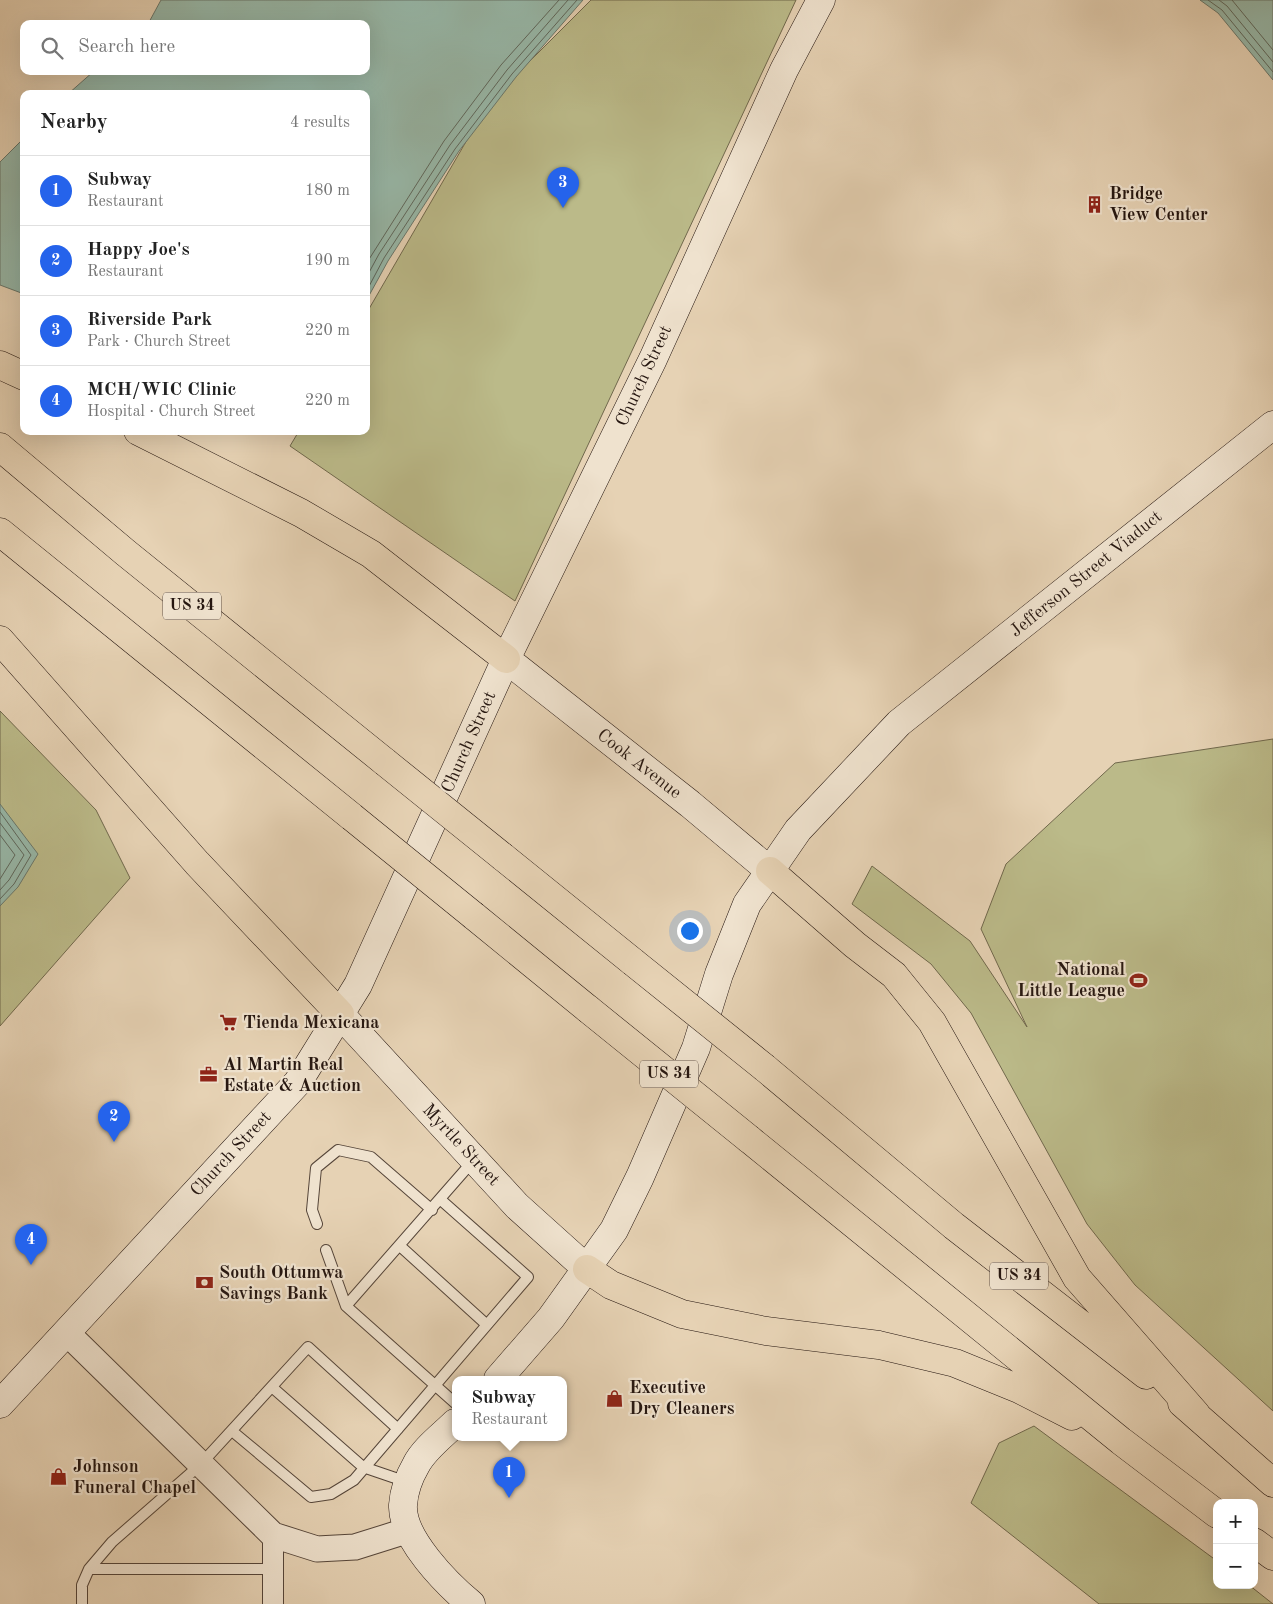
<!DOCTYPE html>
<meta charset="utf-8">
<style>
:root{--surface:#fff;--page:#f2f2f2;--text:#222;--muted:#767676;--line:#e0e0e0;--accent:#2563eb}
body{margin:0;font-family:"Old Standard TT",serif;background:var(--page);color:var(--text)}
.controls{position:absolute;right:15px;bottom:15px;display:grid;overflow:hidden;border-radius:10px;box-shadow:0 5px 20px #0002}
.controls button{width:45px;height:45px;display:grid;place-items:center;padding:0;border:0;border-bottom:1px solid var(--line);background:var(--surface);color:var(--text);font:25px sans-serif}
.you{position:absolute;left:689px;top:930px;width:18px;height:18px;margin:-12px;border:4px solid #fff;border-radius:50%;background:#1a73e8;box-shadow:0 0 0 8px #1a73e833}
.badge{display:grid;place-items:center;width:32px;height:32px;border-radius:50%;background:var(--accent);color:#fff;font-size:16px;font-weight:700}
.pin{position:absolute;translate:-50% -41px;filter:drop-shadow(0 1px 2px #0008)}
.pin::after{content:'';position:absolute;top:26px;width:18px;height:15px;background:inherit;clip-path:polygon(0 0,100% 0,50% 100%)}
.popup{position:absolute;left:452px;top:1376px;width:115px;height:65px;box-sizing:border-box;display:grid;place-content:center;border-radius:10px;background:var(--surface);filter:drop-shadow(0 1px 4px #0005);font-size:16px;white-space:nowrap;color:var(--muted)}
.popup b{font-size:19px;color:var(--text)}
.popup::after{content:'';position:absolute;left:50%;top:100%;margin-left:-10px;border:10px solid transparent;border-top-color:var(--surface)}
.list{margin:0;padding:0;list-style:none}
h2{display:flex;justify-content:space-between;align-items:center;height:65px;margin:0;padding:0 20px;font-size:21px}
h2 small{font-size:16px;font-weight:400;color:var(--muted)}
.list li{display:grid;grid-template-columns:32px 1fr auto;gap:15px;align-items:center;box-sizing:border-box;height:70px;padding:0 20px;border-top:1px solid var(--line)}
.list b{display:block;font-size:19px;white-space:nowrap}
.list p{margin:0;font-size:16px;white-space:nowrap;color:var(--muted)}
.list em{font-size:16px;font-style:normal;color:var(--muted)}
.icon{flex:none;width:28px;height:28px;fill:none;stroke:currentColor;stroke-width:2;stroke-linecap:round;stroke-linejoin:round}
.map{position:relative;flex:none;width:1273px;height:1604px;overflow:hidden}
.search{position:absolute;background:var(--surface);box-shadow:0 5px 20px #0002;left:20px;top:20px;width:350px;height:55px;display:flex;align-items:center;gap:12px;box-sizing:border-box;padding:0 18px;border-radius:10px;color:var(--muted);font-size:19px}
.panel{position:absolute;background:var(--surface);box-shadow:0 5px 20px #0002;left:20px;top:90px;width:350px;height:345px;border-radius:10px}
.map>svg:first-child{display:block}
.green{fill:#bbba89;stroke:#70684c}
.water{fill:#97b8a9;stroke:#69776c}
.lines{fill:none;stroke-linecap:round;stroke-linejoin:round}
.shore{stroke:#5e675c;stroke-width:1}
.service-casing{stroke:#554539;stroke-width:12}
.minor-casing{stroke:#554539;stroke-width:22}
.tertiary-casing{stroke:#554539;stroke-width:27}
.secondary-casing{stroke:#251610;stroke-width:29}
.trunk-casing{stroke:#251610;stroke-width:29}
.service{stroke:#efe2ce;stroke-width:10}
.minor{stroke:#efe2ce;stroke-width:20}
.tertiary{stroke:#efe2ce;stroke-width:25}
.secondary{stroke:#efe2ce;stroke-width:28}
.trunk{stroke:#e6d2b4;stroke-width:28}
.trunk-bridge-casing{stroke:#251610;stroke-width:29;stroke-linecap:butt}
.trunk-bridge{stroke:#e6d2b4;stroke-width:28}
.labels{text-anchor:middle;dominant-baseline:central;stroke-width:4.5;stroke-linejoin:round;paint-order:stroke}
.shield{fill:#efe2ce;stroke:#625349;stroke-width:1}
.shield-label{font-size:16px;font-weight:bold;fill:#251610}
.poi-label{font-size:18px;font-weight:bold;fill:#251610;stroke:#efe2ce;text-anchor:start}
.street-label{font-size:18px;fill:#251610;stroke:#efe2ce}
</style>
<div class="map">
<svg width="1273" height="1604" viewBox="0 0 1273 1604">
<rect width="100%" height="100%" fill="#e6d2b4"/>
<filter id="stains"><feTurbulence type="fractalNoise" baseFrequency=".004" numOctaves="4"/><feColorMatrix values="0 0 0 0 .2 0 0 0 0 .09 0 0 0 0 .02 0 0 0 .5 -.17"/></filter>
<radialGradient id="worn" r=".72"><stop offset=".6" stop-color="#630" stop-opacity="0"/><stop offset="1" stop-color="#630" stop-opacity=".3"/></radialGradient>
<!-- green -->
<path class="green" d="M 591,0 L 796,0 L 515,601 L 290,446 L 299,431 L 366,431 L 366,314 L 489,102 Z
M 0,711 L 96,810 L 130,878 L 0,1026 Z
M 1273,739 L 1273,1411 L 1135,1285 L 1087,1224 L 971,1013 L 931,964 L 852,904 L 872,866 L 970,941 L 1027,1027 L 981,929 L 1006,864 L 1115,763 Z
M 1034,1426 L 1217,1561 L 1217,1585 L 1249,1585 L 1273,1604 L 1099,1604 L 971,1503 L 999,1443 Z"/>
<!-- water -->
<path class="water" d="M 161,0 L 583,0 L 516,77 L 459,151 L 388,261 L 366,301 L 366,94 L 68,94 L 94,71 L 366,71 L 366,24 L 148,24 Z
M 1200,0 L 1273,0 L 1273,80 L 1218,13 Z
M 24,138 L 24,294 L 0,285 L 0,162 Z
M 0,804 L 38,854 L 18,887 L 0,906 Z"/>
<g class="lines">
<!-- shore -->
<path class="shore" d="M 1208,0 L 1222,10 L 1273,72
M 1219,0 L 1227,6 L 1273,62
M 1232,0 L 1273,50
M 366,264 L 444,141 L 501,65 L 559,0
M 366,278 L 379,254 L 450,145 L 507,70 L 568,0
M 366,292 L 384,258 L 455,149 L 512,74 L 577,0
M 0,812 L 31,855 L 14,884 L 0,899
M 0,823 L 24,855 L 9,880 L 0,890
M 0,835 L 15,855 L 0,879"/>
<defs>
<path id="service" d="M 317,1224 L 312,1210 L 316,1168 L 338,1150 L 371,1157 L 432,1210
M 400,1246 L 487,1325
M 326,1250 L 346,1306
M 273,1388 L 363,1467 L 407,1482
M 455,1403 L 346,1306 L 473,1161
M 232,1431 L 311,1497 L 331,1494 L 354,1480 L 528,1277 L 441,1200
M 89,1569 L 273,1569
M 82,1604 L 82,1585 L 89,1569 L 112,1542 L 200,1465 L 308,1347 L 398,1429"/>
<path id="minor" d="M 273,1535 L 273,1604"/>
<path id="tertiary" d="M 67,1333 L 273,1535 L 317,1549 L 355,1547 L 409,1530"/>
<path id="secondary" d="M 506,659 L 690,804 L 770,871
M 340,1014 L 517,1206 L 587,1269
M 498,1379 L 551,1318 L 614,1230 L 640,1177 L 696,1048 L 719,974 L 747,904 L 798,830 L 899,723 L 1273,425
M 0,1404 L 298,1082 L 358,985 L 506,659 L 653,359 L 784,70 L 821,0
M 455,1423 C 443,1435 424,1449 416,1465 C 409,1477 404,1490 403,1505 C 401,1538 447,1584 471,1604"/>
<path id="trunk" d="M 0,365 L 24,376
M 138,431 L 301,513 L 371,554 L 506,659
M 0,447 L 126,553 L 385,762
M 0,532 L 352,817
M 0,640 L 197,863 L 340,1014
M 503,857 L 633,962
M 770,871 L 855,945 L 894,975 L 932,1022 L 1077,1278 L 1196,1414
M 474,916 L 588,1009
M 765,1068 L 954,1226 L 1146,1375
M 749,1139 L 1121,1441 L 1217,1514
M 587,1269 L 611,1285 L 682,1314 L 766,1331 L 879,1345 L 955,1363 L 1019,1389 L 1072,1416
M 1182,1403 L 1273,1483
M 1254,1542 L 1273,1556"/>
</defs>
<!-- service casing -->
<use href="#service" class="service-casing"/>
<!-- minor casing -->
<use href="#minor" class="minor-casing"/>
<!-- tertiary casing -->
<use href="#tertiary" class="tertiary-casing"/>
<!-- secondary casing -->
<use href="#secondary" class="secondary-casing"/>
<!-- trunk casing -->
<use href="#trunk" class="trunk-casing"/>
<!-- service -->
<use href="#service" class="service"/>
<!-- minor -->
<use href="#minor" class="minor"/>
<!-- tertiary -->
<use href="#tertiary" class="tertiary"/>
<!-- secondary -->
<use href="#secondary" class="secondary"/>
<!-- trunk -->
<use href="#trunk" class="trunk"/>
<defs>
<path id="trunk-bridge" d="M 385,762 L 503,857
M 352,817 L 474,916
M 633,962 L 765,1068
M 588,1009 L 749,1139"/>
</defs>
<!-- trunk-bridge casing -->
<use href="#trunk-bridge" class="trunk-bridge-casing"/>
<!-- trunk-bridge -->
<use href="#trunk-bridge" class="trunk-bridge"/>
</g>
<!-- icons -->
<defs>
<symbol id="building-bare" viewBox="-9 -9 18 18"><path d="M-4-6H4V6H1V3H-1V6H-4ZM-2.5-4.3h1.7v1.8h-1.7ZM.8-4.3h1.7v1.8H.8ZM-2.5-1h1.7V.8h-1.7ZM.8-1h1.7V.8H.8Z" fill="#8f2418" stroke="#efe2ce" stroke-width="2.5" paint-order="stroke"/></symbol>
<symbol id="stadium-bare" viewBox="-9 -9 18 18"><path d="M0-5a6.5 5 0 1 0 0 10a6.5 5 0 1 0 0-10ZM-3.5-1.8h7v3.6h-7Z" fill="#8f2418" stroke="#efe2ce" stroke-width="2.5" paint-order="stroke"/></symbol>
<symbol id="supermarket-bare" viewBox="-9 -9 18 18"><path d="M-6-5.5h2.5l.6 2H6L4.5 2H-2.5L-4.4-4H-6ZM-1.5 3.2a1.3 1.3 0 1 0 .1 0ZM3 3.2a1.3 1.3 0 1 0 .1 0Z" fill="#8f2418" stroke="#efe2ce" stroke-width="2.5" paint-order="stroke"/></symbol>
<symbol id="office-bare" viewBox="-9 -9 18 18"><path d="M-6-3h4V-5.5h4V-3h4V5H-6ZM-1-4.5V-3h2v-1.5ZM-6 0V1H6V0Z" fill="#8f2418" stroke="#efe2ce" stroke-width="2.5" paint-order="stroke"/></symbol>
<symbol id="bank-bare" viewBox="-9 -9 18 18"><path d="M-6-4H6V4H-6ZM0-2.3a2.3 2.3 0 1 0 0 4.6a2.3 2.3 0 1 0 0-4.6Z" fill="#8f2418" stroke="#efe2ce" stroke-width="2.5" paint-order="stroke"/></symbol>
<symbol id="shop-bare" viewBox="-9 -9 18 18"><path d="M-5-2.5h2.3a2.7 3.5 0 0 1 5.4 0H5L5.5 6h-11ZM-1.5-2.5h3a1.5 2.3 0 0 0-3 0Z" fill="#8f2418" stroke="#efe2ce" stroke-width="2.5" paint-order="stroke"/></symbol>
</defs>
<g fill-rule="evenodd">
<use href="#building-bare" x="1082" y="192" width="25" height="25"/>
<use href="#stadium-bare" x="1126" y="968" width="25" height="25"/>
<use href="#supermarket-bare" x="216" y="1010" width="25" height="25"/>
<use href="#office-bare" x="196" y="1062" width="25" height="25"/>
<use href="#bank-bare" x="192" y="1270" width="25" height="25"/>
<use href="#shop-bare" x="602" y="1386" width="25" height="25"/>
<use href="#shop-bare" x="46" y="1464" width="25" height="25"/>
</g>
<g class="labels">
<!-- shield labels -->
<g class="shield">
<rect x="163" y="592.5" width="58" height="27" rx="4"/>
<rect x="640" y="1060.5" width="58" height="27" rx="4"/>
<rect x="990" y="1262.5" width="58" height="27" rx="4"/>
</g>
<g class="shield-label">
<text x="192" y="606">US 34</text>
<text x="669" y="1074">US 34</text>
<text x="1019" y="1276">US 34</text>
</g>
<!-- poi labels -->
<g class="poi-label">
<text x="1109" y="194">Bridge<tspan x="1109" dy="21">View Center</tspan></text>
<text x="1125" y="970" text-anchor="end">National<tspan x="1125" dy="21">Little League</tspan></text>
<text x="243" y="1023">Tienda Mexicana</text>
<text x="223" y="1065">Al Martin Real<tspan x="223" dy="21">Estate &amp; Auction</tspan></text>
<text x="219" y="1273">South Ottumwa<tspan x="219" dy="21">Savings Bank</tspan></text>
<text x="629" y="1388">Executive<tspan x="629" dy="21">Dry Cleaners</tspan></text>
<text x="73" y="1467">Johnson<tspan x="73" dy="21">Funeral Chapel</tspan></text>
</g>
<!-- street labels -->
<g class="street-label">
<text transform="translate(644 376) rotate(-65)">Church Street</text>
<text transform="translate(1086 574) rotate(-39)">Jefferson Street Viaduct</text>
<text transform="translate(469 742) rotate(-66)">Church Street</text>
<text transform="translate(639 764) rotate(38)">Cook Avenue</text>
<text transform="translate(461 1145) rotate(47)">Myrtle Street</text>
<text transform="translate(231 1154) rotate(-47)">Church Street</text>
</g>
</g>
<rect width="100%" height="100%" filter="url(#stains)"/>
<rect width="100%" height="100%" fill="url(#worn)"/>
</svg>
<div class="controls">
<button>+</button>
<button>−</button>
</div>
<div class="you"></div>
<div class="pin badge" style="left:509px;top:1498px">1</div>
<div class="popup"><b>Subway</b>Restaurant</div>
<div class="pin badge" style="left:114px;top:1142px">2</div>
<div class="pin badge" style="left:563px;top:208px">3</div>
<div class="pin badge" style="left:31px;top:1265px">4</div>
<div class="search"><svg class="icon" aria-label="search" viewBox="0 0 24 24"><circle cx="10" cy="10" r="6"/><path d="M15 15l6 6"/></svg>Search here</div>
<section class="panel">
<h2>Nearby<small>4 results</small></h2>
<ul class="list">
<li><span class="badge">1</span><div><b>Subway</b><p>Restaurant</p></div><em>180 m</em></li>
<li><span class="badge">2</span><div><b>Happy Joe's</b><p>Restaurant</p></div><em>190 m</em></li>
<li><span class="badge">3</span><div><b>Riverside Park</b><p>Park · Church Street</p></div><em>220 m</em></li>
<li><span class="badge">4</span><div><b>MCH/WIC Clinic</b><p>Hospital · Church Street</p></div><em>220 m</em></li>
</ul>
</section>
</div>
